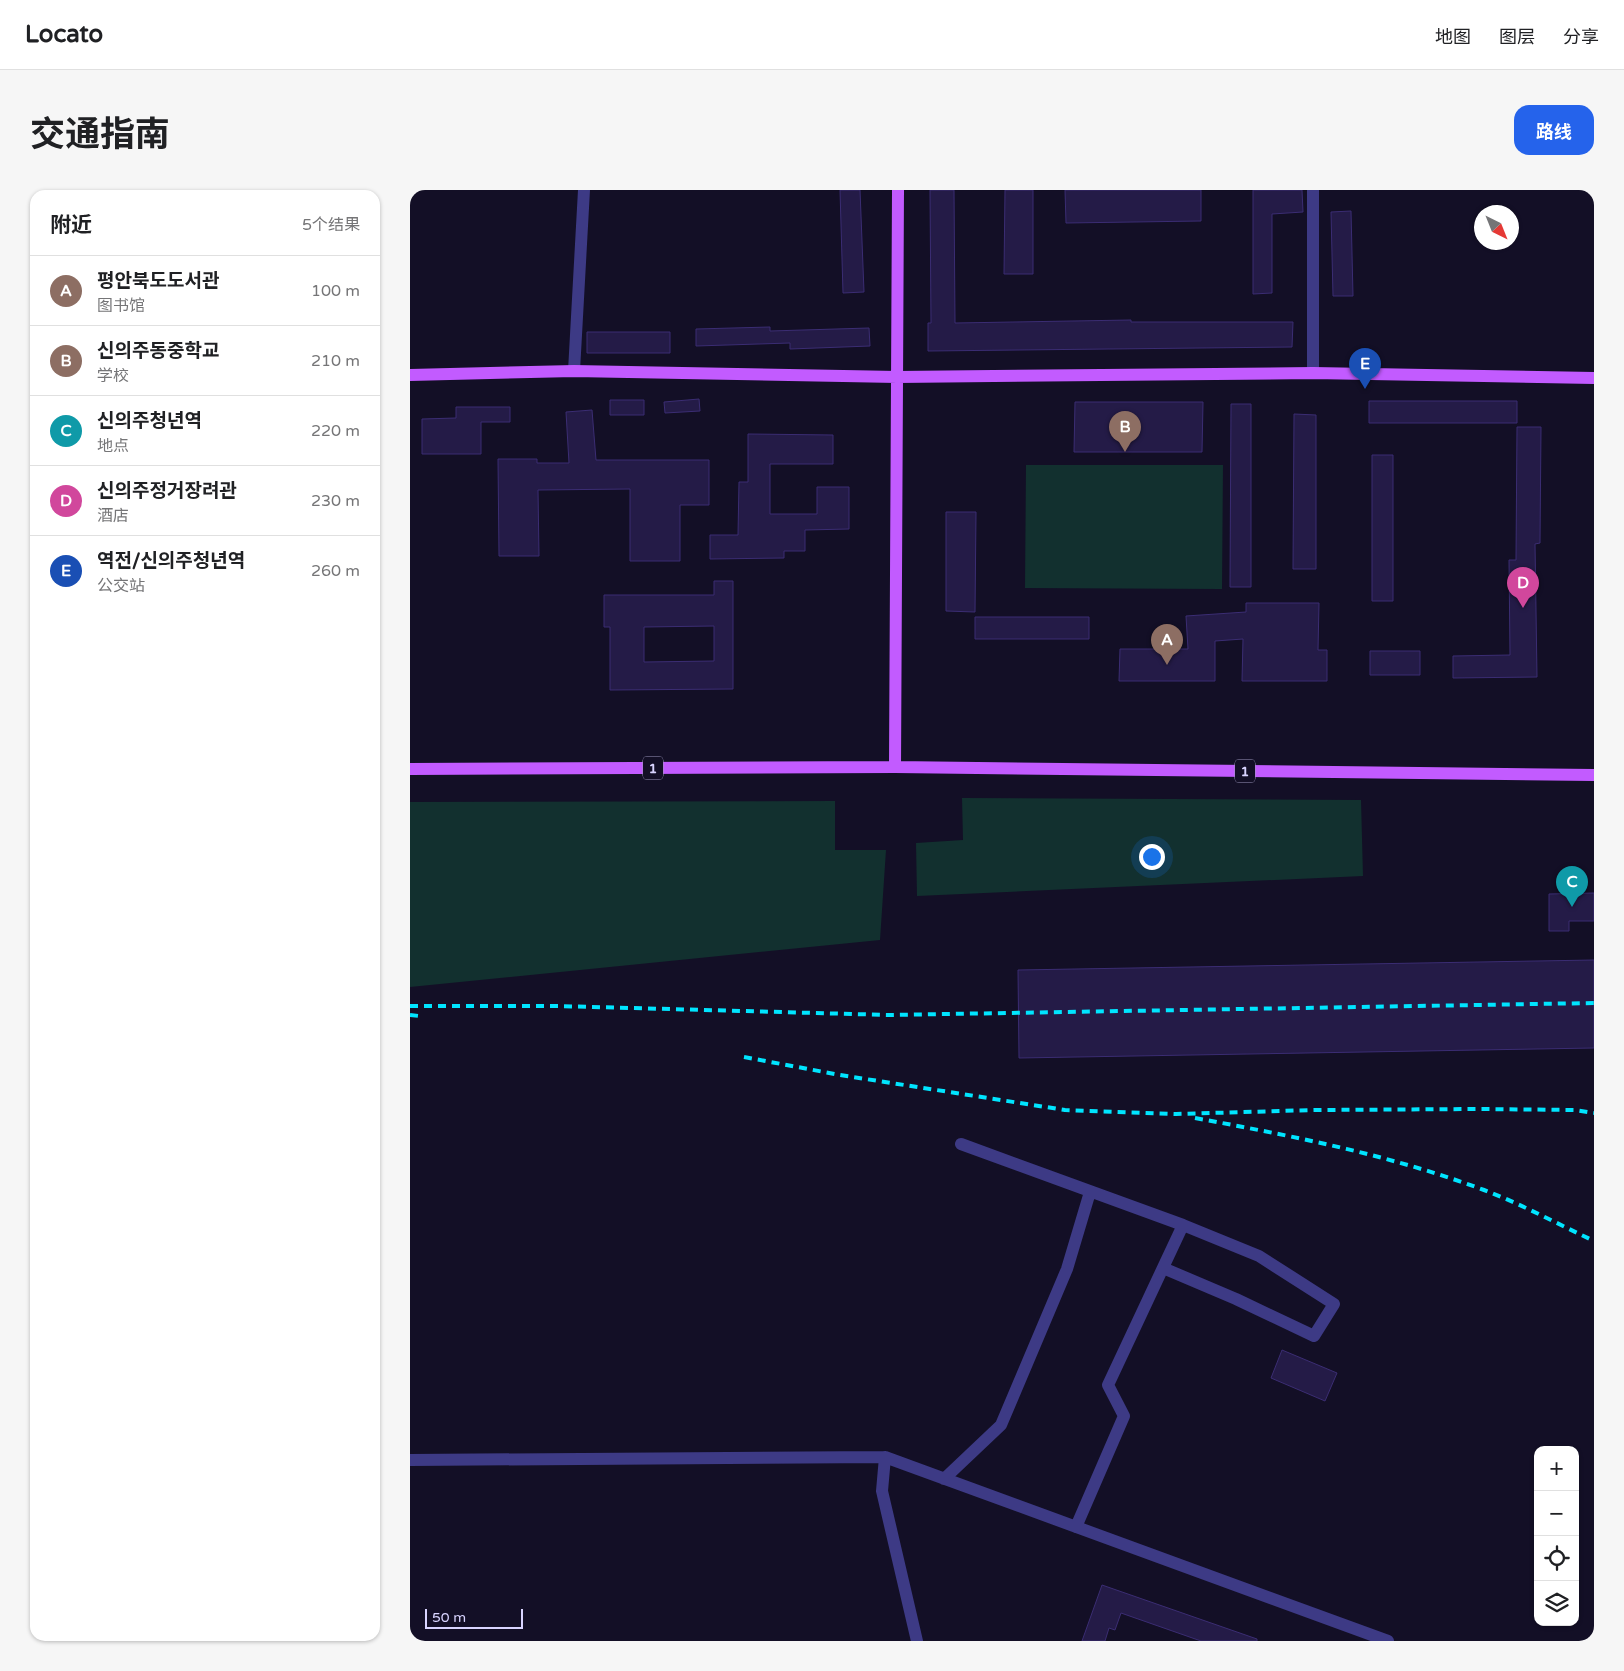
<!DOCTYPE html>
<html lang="zh">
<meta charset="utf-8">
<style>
:root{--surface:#fff;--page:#f6f6f6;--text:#202124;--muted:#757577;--line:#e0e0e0;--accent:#2563eb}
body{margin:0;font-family:"Varela Round","Noto Sans SC","Noto Sans KR",sans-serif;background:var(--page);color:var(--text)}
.controls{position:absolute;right:15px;bottom:15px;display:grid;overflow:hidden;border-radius:10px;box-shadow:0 1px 4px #0004}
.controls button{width:45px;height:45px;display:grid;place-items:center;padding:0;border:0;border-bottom:1px solid var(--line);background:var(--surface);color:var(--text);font:25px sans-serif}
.compass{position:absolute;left:1064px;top:15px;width:45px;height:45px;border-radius:50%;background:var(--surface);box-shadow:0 1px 4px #0004;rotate:137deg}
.scale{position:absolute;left:15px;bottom:12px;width:98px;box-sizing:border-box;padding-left:5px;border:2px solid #d9d4ff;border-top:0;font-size:14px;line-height:18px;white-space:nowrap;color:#d9d4ff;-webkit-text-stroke:4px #130f26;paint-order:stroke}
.you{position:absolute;left:741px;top:666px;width:18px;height:18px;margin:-12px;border:4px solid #fff;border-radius:50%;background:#1a73e8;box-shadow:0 0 0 8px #1a73e833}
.badge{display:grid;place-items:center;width:32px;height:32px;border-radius:50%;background:var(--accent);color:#fff;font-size:16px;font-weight:700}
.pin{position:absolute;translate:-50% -41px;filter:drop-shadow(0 1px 2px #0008)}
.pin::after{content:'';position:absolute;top:26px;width:18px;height:15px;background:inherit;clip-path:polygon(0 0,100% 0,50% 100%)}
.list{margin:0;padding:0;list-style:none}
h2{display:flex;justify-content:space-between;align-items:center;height:65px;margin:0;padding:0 20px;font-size:21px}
h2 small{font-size:16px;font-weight:400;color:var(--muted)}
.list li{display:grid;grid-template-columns:32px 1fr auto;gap:15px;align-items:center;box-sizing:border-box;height:70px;padding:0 20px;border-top:1px solid var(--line)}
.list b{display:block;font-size:19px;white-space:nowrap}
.list p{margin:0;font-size:16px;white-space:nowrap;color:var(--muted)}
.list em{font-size:16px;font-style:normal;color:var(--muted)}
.icon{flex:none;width:28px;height:28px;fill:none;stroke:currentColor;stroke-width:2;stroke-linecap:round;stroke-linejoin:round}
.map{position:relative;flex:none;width:1184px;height:1451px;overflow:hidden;border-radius:15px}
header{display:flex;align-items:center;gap:30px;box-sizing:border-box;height:70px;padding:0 25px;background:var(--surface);border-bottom:1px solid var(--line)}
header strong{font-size:24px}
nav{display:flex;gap:28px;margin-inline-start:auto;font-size:18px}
.intro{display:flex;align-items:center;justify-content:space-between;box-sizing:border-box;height:120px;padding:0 30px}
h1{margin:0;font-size:35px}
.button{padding:12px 22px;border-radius:15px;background:var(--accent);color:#fff;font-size:18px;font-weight:700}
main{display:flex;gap:30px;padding:0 30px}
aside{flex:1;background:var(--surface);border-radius:15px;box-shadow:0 1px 4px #0004}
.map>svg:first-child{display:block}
.green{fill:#12302f}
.building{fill:#241b47;stroke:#3b2d73;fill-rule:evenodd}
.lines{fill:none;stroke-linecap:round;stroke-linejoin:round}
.minor{stroke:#3d3a85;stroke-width:12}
.major{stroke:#c25bff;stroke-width:12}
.rail{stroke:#00e5ff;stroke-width:4;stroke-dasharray:8 6;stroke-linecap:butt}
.labels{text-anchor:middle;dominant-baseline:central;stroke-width:4;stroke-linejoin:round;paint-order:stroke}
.shield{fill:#130f26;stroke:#9e99be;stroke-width:1}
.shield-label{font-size:14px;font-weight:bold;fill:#d9d4ff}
</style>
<header>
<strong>Locato</strong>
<nav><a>地图</a><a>图层</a><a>分享</a></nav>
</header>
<div class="intro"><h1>交通指南</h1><a class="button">路线</a></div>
<main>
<aside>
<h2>附近<small>5个结果</small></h2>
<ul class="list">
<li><span class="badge" style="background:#8d6e63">A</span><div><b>평안북도도서관</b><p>图书馆</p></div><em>100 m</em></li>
<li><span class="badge" style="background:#8d6e63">B</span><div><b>신의주동중학교</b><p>学校</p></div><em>210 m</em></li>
<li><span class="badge" style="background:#0f9aa8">C</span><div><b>신의주청년역</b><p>地点</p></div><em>220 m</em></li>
<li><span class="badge" style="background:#d1479c">D</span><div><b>신의주정거장려관</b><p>酒店</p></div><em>230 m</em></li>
<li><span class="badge" style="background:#1a4fb4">E</span><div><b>역전/신의주청년역</b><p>公交站</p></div><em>260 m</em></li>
</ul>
</aside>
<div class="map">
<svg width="1184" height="1451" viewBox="0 0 1184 1451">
<rect width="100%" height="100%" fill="#130f26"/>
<!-- green -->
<path class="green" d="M 616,275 L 813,275 L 812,399 L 615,398 Z
M 552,608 L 951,610 L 953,686 L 507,706 L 506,653 L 553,650 Z
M 425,611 L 425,660 L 476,660 L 470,750 L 0,797 L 0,612 Z"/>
<!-- building -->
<path class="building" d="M 430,0 L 450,0 L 454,102 L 433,103 Z
M 520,0 L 544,0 L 545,133 L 721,130 L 721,132 L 883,132 L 882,157 L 518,161 L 518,133 L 521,133 Z
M 595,0 L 623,0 L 623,84 L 594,84 Z
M 655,0 L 791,0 L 791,31 L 656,33 Z
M 843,0 L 892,0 L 893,22 L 862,24 L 862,103 L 843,104 Z
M 941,21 L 943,106 L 923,106 L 921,22 Z
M 360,137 L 360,141 L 459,138 L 460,156 L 380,159 L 380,153 L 286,156 L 286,139 Z
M 177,142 L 260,142 L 260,163 L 177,163 Z
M 289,209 L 290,221 L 255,223 L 254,212 Z
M 200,210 L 234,210 L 234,225 L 200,225 Z
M 959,211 L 1107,211 L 1107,233 L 959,233 Z
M 665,212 L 793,212 L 792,262 L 664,262 Z
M 821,214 L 841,214 L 841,397 L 820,397 Z
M 46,217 L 100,217 L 100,232 L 71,232 L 71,264 L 12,264 L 12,229 L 46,228 Z
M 182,220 L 186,270 L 299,270 L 299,315 L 270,315 L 270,371 L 220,371 L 220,299 L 128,300 L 129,366 L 89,366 L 88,269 L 127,269 L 127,273 L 159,273 L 156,222 Z
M 884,224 L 906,225 L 906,379 L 883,379 Z
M 1107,237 L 1131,237 L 1130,353 L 1125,354 L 1127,487 L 1043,488 L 1043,466 L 1100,465 L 1099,370 L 1106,370 Z
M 338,244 L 423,245 L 423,274 L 360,274 L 360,324 L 407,324 L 407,297 L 439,297 L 439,339 L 395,340 L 395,361 L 374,361 L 374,368 L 300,369 L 300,345 L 328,345 L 329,292 L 338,292 Z
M 962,265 L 983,265 L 983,411 L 962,411 Z
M 536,322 L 566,322 L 565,422 L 536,421 Z
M 304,391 L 323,391 L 323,499 L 200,500 L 200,437 L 194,437 L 194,405 L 304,405 ZM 304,436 L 304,471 L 234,472 L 234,437 Z
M 836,413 L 909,413 L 908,460 L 917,460 L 917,491 L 832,491 L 833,449 L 805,451 L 805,491 L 709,491 L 710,459 L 778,459 L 776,426 L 836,422 Z
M 565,427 L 679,427 L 679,449 L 565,449 Z
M 960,461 L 1010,461 L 1010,485 L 960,485 Z
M 1184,703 L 1184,731 L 1159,731 L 1159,741 L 1139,741 L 1139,704 Z
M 1184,770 L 1184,858 L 609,868 L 608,780 Z
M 872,1160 L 927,1183 L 915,1211 L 861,1188 Z
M 692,1395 L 847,1449 L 847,1451 L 791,1451 L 711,1423 L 705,1440 L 699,1438 L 695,1451 L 672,1451 Z"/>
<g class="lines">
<!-- minor -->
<path class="minor" d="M 164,181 L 174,0
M 903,183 L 903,0
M 551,954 L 773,1035 L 849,1066 L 924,1114 L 904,1146 L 826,1109 L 753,1078
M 475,1267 L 472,1301 L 507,1451
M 0,1270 L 475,1267 L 978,1451
M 534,1289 L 591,1235 L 657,1079 L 680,1002
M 666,1337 L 714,1226 L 698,1195 L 773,1035"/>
<!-- major -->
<path class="major" d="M 0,185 L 164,181 L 487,187 L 903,183 L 1184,188
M 485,577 L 488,0
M 0,579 L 485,577 L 1184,585"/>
<!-- rail -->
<path class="rail" d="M 0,816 L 148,816 L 479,825 L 1184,813
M 0,825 L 9,826
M 334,867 L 430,885 L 655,920 L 766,924 L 905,920 L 1072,919 L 1165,920 L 1184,923
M 785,928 C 883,946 980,965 1074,1000 C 1111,1014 1148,1034 1184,1051"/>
</g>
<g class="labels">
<!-- shield labels -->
<g class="shield">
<rect x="233" y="566.5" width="20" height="23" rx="4"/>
<rect x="825" y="569.5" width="20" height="23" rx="4"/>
</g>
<g class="shield-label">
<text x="243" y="578">1</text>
<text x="835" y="581">1</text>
</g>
</g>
</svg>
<div class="controls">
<button>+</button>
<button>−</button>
<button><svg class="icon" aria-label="locate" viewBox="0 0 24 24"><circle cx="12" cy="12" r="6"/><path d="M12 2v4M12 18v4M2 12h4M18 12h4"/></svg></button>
<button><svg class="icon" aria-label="layers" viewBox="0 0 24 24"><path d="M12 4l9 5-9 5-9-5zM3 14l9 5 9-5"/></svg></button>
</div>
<svg class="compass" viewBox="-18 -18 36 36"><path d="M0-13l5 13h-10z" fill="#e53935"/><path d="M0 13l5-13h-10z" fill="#757577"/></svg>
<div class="scale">50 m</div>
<div class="you"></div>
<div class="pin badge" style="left:757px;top:475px;background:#8d6e63">A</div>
<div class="pin badge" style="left:715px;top:262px;background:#8d6e63">B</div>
<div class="pin badge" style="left:1162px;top:717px;background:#0f9aa8">C</div>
<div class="pin badge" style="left:1113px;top:418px;background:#d1479c">D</div>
<div class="pin badge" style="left:955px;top:199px;background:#1a4fb4">E</div>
</div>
</main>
